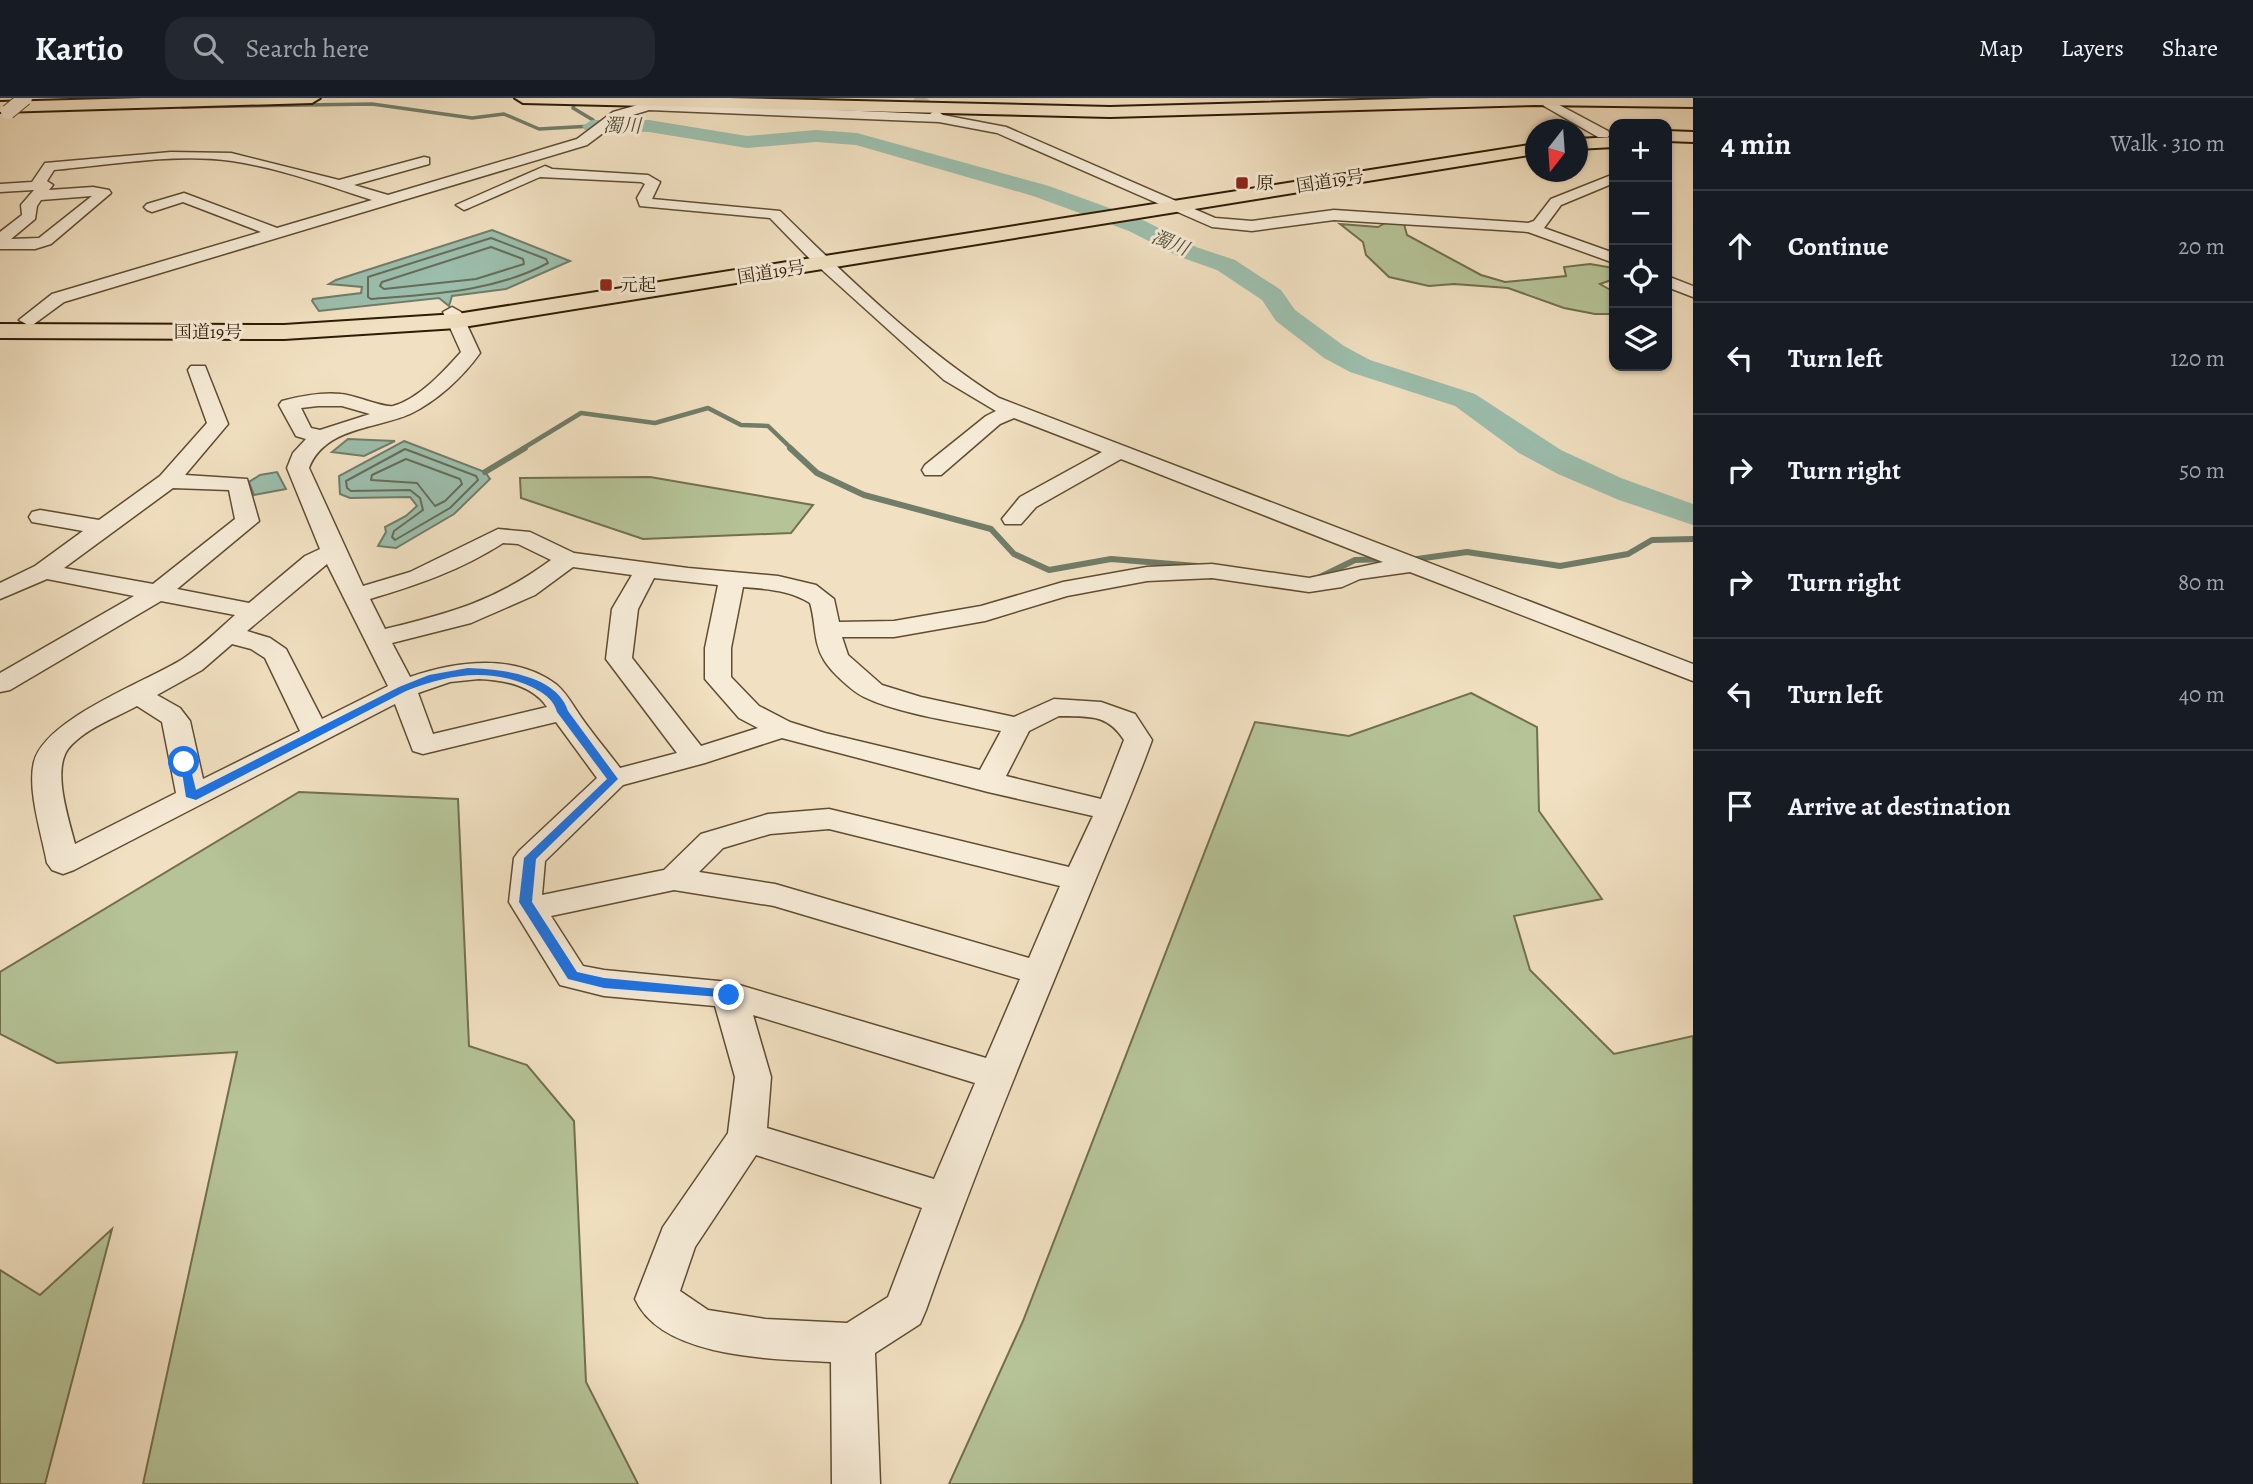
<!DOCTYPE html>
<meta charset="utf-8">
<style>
:root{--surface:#171b24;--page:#242831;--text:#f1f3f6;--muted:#9ea1a6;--line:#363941}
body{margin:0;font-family:Alegreya,"Noto Serif JP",serif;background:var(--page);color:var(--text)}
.controls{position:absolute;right:21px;top:21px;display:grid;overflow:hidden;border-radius:14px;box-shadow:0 2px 5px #0004}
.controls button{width:63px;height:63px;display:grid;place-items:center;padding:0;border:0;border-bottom:2px solid var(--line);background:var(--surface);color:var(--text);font:35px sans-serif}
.compass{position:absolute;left:1525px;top:21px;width:63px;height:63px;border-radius:50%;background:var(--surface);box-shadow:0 2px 5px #0004;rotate:197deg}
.stop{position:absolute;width:21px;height:21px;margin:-16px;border:5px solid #1a73e8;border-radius:50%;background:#fff}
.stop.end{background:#1a73e8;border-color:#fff;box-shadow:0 2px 7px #0008}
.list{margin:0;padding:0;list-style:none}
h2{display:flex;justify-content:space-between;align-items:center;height:91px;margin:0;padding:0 28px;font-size:30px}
h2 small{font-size:23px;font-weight:400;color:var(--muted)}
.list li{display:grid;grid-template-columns:46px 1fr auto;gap:21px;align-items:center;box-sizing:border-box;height:112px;padding:0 28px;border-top:2px solid var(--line)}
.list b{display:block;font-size:26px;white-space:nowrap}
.list em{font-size:23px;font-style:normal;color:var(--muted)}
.icon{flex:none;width:38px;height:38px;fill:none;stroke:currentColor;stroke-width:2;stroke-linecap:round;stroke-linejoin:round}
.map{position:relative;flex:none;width:1693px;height:1386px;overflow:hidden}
header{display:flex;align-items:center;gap:42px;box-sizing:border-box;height:98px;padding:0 35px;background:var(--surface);border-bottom:2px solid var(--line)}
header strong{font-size:33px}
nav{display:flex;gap:38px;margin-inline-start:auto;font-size:24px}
.search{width:490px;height:63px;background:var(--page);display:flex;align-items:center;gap:18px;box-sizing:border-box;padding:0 24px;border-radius:21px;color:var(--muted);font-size:26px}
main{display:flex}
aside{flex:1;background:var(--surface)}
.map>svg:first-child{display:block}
.green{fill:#b5c397;stroke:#72704d;stroke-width:2}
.water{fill:#9cbead;stroke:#707d69;stroke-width:2}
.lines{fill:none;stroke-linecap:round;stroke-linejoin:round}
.shore{stroke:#656d58;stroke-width:2}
.stream-far2{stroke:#707d69;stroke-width:3.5}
.stream-far1{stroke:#707d69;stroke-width:4.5}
.stream{stroke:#707d69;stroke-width:6}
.river{fill:#9cbead;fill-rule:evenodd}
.minor-tunnel{stroke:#cab99b;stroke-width:14;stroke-dasharray:14 7;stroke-linecap:butt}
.minor-casing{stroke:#5f4d32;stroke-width:3}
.highway-casing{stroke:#2e1c03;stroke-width:4}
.minor{fill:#f6ebd7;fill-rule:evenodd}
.highway{fill:#f1e0c1;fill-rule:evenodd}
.minor-bridge-casing{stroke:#5f4d32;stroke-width:16;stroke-linecap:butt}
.minor-bridge{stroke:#f6ebd7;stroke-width:14}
.route{fill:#1a73e8}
.poi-dot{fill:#8f2418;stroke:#f6ebd7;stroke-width:2.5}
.labels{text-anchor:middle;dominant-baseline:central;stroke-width:6;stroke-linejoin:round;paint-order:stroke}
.far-street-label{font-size:18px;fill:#2e1c03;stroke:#f6ebd7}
.far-poi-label{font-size:18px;fill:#2e1c03;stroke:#f6ebd7;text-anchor:start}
.far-water-label{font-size:19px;font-style:italic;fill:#4f4d36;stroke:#f6ebd7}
</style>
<header>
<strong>Kartio</strong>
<div class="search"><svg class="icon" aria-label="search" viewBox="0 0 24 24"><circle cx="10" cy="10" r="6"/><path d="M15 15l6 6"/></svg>Search here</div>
<nav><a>Map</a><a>Layers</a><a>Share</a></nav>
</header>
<main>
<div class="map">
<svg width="1693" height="1386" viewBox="0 0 1693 1386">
<rect width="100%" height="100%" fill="#f1e0c1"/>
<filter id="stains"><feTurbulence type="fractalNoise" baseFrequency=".00286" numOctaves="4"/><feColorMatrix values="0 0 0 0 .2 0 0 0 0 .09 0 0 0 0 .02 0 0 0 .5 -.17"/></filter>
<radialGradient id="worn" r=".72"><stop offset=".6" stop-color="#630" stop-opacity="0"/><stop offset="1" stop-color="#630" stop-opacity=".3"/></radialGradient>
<!-- green -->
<path class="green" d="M 1387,124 L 1404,126 L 1407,137 L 1481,177 L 1505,184 L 1566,178 L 1564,169 L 1590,166 L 1614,170 L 1614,181 L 1600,186 L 1614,194 L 1614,216 L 1595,216 L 1564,210 L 1508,190 L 1454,186 L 1429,188 L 1389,179 L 1366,157 L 1363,144 L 1340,126 L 1378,129 Z
M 650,379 L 813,407 L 791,435 L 643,441 L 521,400 L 520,380 Z
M 1471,595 L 1537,629 L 1539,713 L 1602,801 L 1514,818 L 1530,872 L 1614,956 L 1693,938 L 1693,1386 L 949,1386 L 1023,1223 L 1255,624 L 1349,638 Z
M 299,694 L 458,701 L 469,948 L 527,967 L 574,1023 L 586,1284 L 638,1386 L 143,1386 L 237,954 L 57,965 L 0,936 L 0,874 Z
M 112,1131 L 45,1386 L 0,1386 L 0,1172 L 40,1197 Z"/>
<!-- water -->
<path class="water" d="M 492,132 L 570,163 L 506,191 L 452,198 L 449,208 L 439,200 L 319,213 L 312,203 L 313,201 L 361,195 L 362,189 L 329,186 L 336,182 Z
M 348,341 L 395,343 L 364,358 L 332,354 Z
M 404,343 L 485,374 L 490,381 L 454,416 L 396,450 L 378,448 L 386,434 L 385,429 L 406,418 L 417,408 L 410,399 L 350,400 L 340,396 L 339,378 Z
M 277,374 L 286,391 L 254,397 L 249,384 L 260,377 Z"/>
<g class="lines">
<!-- shore -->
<path class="shore" d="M 491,140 L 546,161 L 548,165 C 494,194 431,196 371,201 L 368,199 L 368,179 Z
M 491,149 L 523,161 L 524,166 L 476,181 L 384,191 L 380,188 L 382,184 Z
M 405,351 L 476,378 L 478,382 L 450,410 L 395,442 L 392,439 L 394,433 L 423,412 L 420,400 L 410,392 L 351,393 L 347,390 L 346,383 Z
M 406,361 L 460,381 L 462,386 L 445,403 L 435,408 L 417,385 L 371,382 L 372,377 Z"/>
<!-- stream-far2 -->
<path class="stream-far2" d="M 168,0 L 182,9 L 372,6 L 472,20 L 504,16 L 539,31 L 592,28 L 593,22 L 573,10 L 575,4"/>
<!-- stream-far1 -->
<path class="stream-far1" d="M 522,351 L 581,315 L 655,325 L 708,310 L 741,327 L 768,328 L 792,351"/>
<!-- stream -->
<path class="stream" d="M 790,350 L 817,375 L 864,397 L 991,431 L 1014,456 L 1049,472 L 1111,461 L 1197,468
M 485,374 L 525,350
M 1410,462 L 1467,454 L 1560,468 L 1628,456 L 1652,442 L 1693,441
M 1320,479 L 1355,462 L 1384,461"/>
<!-- river -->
<path class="river" d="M 592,22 L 649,22 L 747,38 L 816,32 L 857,35 L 1049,88 L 1145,123 L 1196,149 L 1235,162 L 1281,192 L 1295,212 L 1344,248 L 1370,262 L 1475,296 L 1561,352 L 1621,380 L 1693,406 L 1693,427 L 1619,402 L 1558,376 L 1519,355 L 1455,308 L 1350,274 L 1324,260 L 1276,223 L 1262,202 L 1217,172 L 1180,159 L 1129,133 L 1033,98 L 856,47 L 816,44 L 747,50 L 649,34 L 585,32 L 582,28 Z"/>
<!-- minor-tunnel -->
<path class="minor-tunnel" d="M 915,0 L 936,16"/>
<defs>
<path id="minor" d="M 1548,1 L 1608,33 L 1610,36 L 1608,39 L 1598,39 L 1544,8 L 1542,5 Z
M 648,4 L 930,16 L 936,12 L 943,17 L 1006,29 L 1215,120 L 1252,123 L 1334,112 L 1528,125 L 1534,123 L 1551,101 L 1614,76 L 1614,85 L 1561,107 L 1544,130 L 1614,155 L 1614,165 L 1528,134 L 1500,132 L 1334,122 L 1252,133 L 1212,129 L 997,35 L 939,24 L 649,12 L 623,20 L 587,47 L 64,204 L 34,226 L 28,227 L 19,222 L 52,196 L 261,134 L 183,104 L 152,114 L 147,112 L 144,109 L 147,106 L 184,95 L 277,130 L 372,102 C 326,87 279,70 232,63 C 174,55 112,67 54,72 L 47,83 L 53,87 L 49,92 L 93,89 L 109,92 L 111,95 L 51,146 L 35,151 L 0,151 L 0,134 L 22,117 L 21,107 L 34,92 L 0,94 L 0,86 L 32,84 L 45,65 L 171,54 L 231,55 L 339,82 L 424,59 L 429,60 L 429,66 L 354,87 L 388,97 L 577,41 L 613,14 ZM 92,98 L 39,140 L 11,141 L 35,121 L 37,108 L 41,102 Z
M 545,68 L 552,71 L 648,77 L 660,84 L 652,101 L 780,113 C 846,178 921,251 999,300 L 1693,566 L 1693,583 L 1410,474 L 1360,481 L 1342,489 L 1309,494 L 1212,480 L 1147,483 L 1067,498 L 985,523 L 894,539 L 842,539 L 848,557 L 882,587 L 921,599 L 1014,619 L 1054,601 L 1101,604 L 1135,616 L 1152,642 C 1134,692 1112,741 1092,790 C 1034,931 976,1069 926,1212 L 920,1226 L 875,1255 L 880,1386 L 832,1386 L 831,1264 C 775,1261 662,1261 635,1201 L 663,1129 L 728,1035 L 735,979 L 715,908 L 604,898 L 560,887 L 509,804 L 514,760 L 519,753 L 597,680 L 556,624 L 423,656 L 413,653 L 395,606 L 74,772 L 63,776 L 52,772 L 47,765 C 42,737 27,692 34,664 C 45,621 143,585 181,562 C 200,550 218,532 235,517 L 161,503 L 10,592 L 0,594 L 0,575 L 134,498 L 47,481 L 0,501 L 0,485 L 35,468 L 83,433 L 32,424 L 29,419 L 32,414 L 40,412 L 99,422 L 160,378 L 207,325 L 188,272 L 191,268 L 205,268 L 228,326 L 185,377 L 247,381 L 259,423 L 177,491 L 249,505 L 305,458 L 320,451 L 287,370 L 293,355 L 306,341 L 296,338 L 279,307 L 282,303 C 301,298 321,294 341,296 C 354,297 384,310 393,308 C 419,301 444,273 461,254 L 443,214 L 452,209 L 461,214 L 480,255 C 463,279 437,303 410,316 C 376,331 325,329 309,370 L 363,488 L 410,474 L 498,431 L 530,434 L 574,455 L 688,470 L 778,478 L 816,487 L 834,501 L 839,524 L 894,523 L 981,508 L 1063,484 L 1147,469 L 1212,466 L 1309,480 L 1383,464 L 1121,361 L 1036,409 L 1021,426 L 1005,426 L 1002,421 L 1020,399 L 1102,354 L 1014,320 L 1000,326 L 941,377 L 925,377 L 922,372 L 925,367 L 986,318 L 996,313 L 944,282 L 810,161 L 770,120 L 640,108 L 637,100 L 645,86 L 641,84 L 540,79 L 469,110 L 464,112 L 456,107 ZM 318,308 L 342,308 L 370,316 L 320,332 L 311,330 L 301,310 ZM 173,390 L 229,392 L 235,421 L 153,486 L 64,470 ZM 503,445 L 518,446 L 551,462 C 495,503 451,515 385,531 L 370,501 C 417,487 461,472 503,445 ZM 327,466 L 388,588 L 322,621 L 286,551 L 270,540 L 247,533 ZM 573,469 L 632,477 L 612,511 L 606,561 L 677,655 L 620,670 C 606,651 590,633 577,613 C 571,604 566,595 557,587 C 516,555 456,563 410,579 L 392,545 L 471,525 L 535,497 ZM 654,480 L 718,487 L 705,550 L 705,581 L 739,620 L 758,630 L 701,648 L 632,560 L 638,511 ZM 743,489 C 767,491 789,492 810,505 C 816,524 813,544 824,562 C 831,574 852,593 864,599 C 898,616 963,625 1001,633 L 980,672 L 825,635 L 790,624 L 759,608 L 731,579 L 731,550 ZM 232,546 L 251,551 L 265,560 L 300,633 L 203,681 L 190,623 L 180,610 L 157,597 L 202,572 ZM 479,581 C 504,582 532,587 547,609 L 433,636 L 418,595 L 450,584 ZM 137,608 L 162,624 L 176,695 L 75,746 C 69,722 52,673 68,651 C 84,631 115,620 137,608 ZM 1059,618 C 1088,619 1107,615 1124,642 L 1101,701 L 1006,678 L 1029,633 ZM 782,640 L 988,694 L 1093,718 L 1069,769 L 829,711 L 768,716 L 701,736 L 664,772 L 542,797 L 545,763 L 623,687 L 705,665 ZM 829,731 L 1060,788 L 1029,860 L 775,786 L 699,774 L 723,750 L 770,736 ZM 674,792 L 774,808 L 1020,881 L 986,960 L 729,884 L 604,872 L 583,868 L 551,818 ZM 753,917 L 975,985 L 934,1081 L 767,1030 L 771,979 ZM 756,1057 L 922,1110 L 888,1199 L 847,1225 L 765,1221 L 708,1212 L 680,1193 L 695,1149 Z
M 1667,178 L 1693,188 L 1693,199 L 1667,189 Z"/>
<path id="highway" d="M 142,0 L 320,0 L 312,5 L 0,14 L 0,4 Z
M 515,0 L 728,0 L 1110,9 L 1433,0 L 1693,0 L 1693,9 L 1535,7 L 1110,19 L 523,5 Z
M 1667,33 L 1693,34 L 1693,44 L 1667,43 Z
M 1614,39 L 1614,49 L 1577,51 L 1577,41 Z
M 1535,46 L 1535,56 L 457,230 L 284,241 L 0,240 L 0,226 L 284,227 L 457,216 Z"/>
</defs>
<!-- minor casing -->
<use href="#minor" class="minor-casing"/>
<!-- highway casing -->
<use href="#highway" class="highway-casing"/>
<!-- minor -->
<use href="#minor" class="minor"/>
<!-- highway -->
<use href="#highway" class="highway"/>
<defs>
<path id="minor-bridge" d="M 8,14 L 25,0"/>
</defs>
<!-- minor-bridge casing -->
<use href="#minor-bridge" class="minor-bridge-casing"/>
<!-- minor-bridge -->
<use href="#minor-bridge" class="minor-bridge"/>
</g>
<!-- route -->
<path class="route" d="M 468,570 C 501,571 557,577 568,613 L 618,681 L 536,761 L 532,804 L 577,874 L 604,880 L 729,892 L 735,897 L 733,900 L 604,890 L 568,881 L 519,804 L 524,760 L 607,681 L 557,614 C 553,599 539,592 525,586 C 484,570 446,577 406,593 L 196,702 L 186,699 L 180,662 L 189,664 L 196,692 L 399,589 L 429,577 Z"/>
<!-- markers -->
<g class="poi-dot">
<rect x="1235" y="78" width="14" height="14" rx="3.5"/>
<rect x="599" y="180" width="14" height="14" rx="3.5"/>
</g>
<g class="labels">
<!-- far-street labels -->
<g class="far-street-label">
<text transform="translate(1330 83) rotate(-9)">国道19号</text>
<text transform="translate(771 174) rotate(-9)">国道19号</text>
<text x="208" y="234">国道19号</text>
</g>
<!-- far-poi labels -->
<g class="far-poi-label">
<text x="1256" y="85">原</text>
<text x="620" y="187">元起</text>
</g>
<!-- far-water labels -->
<g class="far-water-label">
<text transform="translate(622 28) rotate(1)">濁川</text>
<text transform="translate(1170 145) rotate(22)">濁川</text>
</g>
</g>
<rect width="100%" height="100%" filter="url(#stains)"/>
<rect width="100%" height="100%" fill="url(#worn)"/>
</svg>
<div class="controls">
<button>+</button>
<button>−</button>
<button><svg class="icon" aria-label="locate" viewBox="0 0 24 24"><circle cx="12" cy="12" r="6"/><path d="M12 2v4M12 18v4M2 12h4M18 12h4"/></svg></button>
<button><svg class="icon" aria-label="layers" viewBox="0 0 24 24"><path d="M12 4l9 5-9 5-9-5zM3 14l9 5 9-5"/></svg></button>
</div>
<svg class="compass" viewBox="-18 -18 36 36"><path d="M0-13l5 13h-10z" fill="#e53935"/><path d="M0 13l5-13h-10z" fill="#9ea1a6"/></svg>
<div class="stop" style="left:184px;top:664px"></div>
<div class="stop end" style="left:729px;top:897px"></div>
</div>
<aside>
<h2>4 min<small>Walk · 310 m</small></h2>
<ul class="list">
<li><svg class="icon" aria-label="ahead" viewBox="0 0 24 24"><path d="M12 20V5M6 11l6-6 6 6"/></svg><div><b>Continue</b></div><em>20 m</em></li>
<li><svg class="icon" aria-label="left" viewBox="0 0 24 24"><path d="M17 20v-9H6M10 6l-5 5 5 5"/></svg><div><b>Turn left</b></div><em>120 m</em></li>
<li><svg class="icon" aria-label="right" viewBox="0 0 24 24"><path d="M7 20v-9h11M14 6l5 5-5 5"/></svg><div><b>Turn right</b></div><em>50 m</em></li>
<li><svg class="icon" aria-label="right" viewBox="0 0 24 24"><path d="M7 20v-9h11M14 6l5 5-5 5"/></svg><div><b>Turn right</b></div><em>80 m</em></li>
<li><svg class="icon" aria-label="left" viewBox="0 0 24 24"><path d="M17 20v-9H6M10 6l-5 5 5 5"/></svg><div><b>Turn left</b></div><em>40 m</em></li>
<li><svg class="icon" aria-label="arrive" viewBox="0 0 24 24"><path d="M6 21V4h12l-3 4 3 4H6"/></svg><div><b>Arrive at destination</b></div></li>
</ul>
</aside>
</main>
